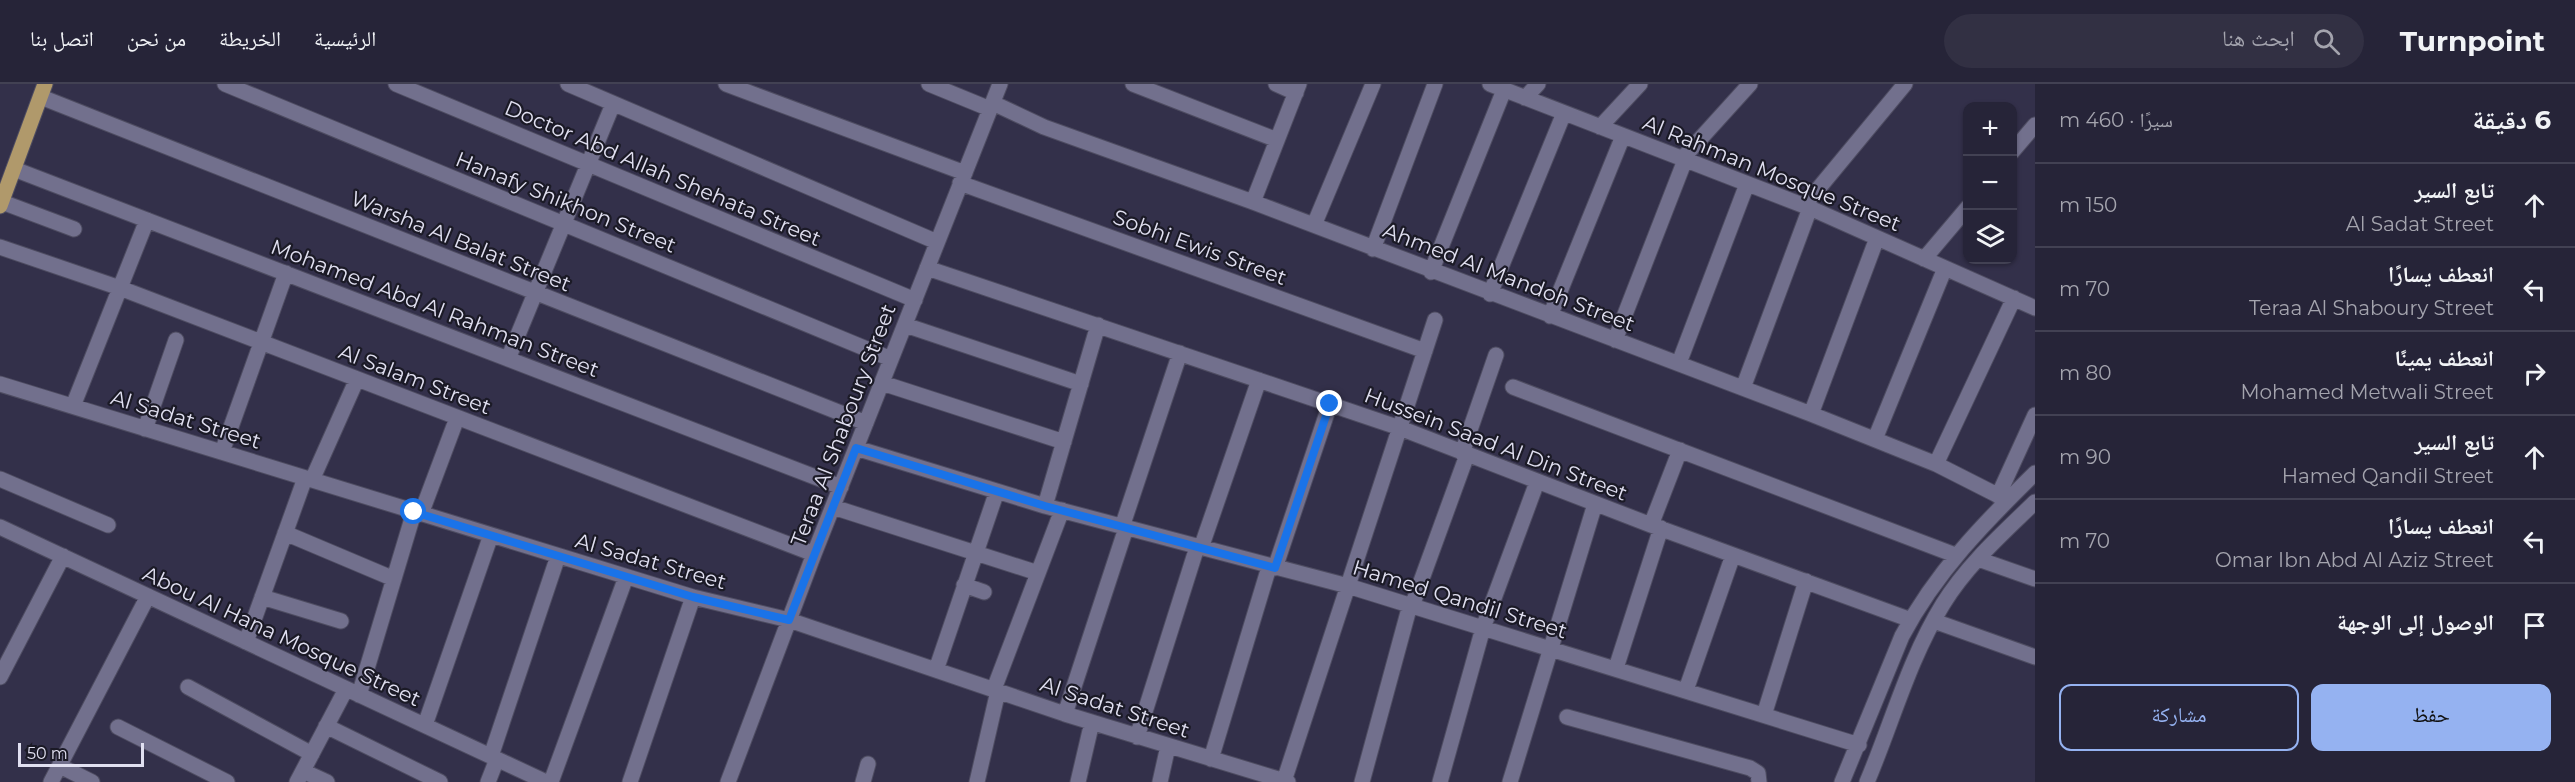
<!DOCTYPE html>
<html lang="ar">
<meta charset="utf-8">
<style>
:root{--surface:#262438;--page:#323043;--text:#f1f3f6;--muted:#a4a4ae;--line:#424153;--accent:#95b2f1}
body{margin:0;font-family:Montserrat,"Noto Naskh Arabic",sans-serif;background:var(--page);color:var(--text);direction:rtl}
.controls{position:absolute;right:18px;top:18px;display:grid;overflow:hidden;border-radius:12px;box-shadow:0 2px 4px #0004}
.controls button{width:54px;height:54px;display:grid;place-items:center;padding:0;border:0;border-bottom:2px solid var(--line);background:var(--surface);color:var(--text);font:30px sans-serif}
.scale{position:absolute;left:18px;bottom:15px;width:126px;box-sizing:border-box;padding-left:6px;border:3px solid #e1e0f1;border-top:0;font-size:16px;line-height:21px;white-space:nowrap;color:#e1e0f1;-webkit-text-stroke:4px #1b1a26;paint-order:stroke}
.stop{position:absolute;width:18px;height:18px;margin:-14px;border:4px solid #1a73e8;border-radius:50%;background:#fff}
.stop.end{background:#1a73e8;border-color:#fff;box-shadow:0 2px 6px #0008}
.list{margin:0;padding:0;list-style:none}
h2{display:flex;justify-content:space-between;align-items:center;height:78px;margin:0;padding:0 24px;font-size:26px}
h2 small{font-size:20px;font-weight:400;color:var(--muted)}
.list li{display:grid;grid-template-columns:39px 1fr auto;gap:18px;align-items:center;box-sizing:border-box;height:84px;padding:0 24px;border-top:2px solid var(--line)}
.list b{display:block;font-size:22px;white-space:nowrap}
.list p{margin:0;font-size:20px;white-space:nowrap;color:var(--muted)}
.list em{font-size:20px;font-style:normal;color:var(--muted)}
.actions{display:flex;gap:12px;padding:18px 24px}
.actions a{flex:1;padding:14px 0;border:2px solid var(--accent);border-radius:12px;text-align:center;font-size:21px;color:var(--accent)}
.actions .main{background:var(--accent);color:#111}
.icon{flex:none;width:33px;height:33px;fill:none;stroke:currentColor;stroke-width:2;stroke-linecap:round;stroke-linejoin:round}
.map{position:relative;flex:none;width:2035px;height:698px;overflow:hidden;direction:ltr}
header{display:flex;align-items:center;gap:36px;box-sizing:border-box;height:84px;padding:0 30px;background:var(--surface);border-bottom:2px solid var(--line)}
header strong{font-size:28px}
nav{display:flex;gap:33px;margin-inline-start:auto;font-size:21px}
.search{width:420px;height:54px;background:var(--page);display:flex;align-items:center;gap:15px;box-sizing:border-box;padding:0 21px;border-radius:33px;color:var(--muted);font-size:22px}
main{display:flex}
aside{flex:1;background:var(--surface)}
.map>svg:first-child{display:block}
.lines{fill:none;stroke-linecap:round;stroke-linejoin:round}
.minor-casing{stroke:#4e4c61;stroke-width:17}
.major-casing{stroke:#4e4c61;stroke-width:17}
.minor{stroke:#72708d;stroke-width:15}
.major{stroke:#b0996b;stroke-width:15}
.route{stroke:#1a73e8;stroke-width:8}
.labels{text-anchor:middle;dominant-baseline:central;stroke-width:4.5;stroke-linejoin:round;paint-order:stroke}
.street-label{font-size:21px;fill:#e1e0f1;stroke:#1b1a26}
</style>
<header>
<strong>Turnpoint</strong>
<div class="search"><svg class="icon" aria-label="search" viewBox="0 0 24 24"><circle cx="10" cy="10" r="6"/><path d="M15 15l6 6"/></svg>ابحث هنا</div>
<nav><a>الرئيسية</a><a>الخريطة</a><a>من نحن</a><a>اتصل بنا</a></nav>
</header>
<main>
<aside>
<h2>6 دقيقة<small>سيرًا · 460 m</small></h2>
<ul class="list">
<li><svg class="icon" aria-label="ahead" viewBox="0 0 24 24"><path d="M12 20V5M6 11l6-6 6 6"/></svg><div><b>تابع السير</b><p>Al Sadat Street</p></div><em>150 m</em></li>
<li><svg class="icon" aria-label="left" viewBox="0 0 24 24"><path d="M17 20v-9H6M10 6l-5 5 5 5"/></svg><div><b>انعطف يسارًا</b><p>Teraa Al Shaboury Street</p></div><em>70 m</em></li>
<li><svg class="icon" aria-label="right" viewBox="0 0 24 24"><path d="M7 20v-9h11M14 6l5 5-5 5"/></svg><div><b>انعطف يمينًا</b><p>Mohamed Metwali Street</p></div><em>80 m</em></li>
<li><svg class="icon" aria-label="ahead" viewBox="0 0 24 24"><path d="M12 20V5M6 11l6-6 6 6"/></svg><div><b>تابع السير</b><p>Hamed Qandil Street</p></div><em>90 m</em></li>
<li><svg class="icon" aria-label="left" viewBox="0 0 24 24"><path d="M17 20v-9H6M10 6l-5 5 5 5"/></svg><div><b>انعطف يسارًا</b><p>Omar Ibn Abd Al Aziz Street</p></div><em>70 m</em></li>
<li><svg class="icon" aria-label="arrive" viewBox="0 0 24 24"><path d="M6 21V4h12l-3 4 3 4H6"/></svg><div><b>الوصول إلى الوجهة</b></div></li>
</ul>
<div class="actions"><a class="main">حفظ</a><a>مشاركة</a></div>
</aside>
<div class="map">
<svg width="2035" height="698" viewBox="0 0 2035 698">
<rect width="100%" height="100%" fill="#33304a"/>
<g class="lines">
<defs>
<path id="minor" d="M 225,0 L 891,275
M 396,0 L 915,216
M 568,0 L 937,158
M 726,0 L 965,89
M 929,0 L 990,25
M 1133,0 L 1277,56
M 1276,0 L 1296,9
M 1490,0 L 1810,124 L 2035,224
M 41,13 L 866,339
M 1525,14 L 1538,0
M 993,19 L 1044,43 L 1253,118 L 1811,330 L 1936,380 L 2007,416
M 1600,43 L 1640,0
M 2012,68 L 2035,41
M 1682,75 L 1750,0
M 14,85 L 841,403
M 960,99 L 1425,267
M 2,118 L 74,145
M 1253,118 L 1299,0
M 1804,122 L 1905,0
M 1314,141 L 1373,0
M 0,163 L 120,204 L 814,470
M 1373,165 L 1435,0
M 1924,175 L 1968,123
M 927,184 L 1400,344 L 1651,441 L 1911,536
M 1431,188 L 1504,6
M 1490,210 L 1564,29
M 1550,232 L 1623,52
M 905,241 L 1081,300
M 1615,256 L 1685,76
M 508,275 L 613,20
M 1679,279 L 1747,100
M 882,299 L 1064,358
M 0,300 L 693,513 L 789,536 L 1065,630 L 1288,698
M 1513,303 L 1955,471
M 1743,304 L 1810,124
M 73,322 L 147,136
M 1811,330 L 1877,154
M 145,345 L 176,256
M 1875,355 L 1945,184
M 856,364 L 1045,422 L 1348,502 L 1859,661
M 222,368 L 286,189
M 1462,369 L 1496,271
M 1936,380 L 2014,214
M 0,395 L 108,441
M 312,396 L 357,295
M 1998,412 L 2035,331
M 1045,422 L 1098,241
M 833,423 L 1038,489
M 421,430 L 457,334
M 1651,441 L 1680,366
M 0,443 L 546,698
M 1122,443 L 1180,269
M 285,449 L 394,495
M 1201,464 L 1259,296
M 1978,475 L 2035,495
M 1275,484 L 1330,320
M 964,501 L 984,508
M 262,513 L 341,537
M 1412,522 L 1467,371
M 1934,537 L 2035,573
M 246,558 L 305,394
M 1616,584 L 1661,444
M 936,586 L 997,407
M 0,593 L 63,472
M 188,603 L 312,670
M 994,605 L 1062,426
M 1686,606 L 1733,471
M 359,611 L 414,428
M 1065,630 L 1126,444
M 1764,631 L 1806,497
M 1567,633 L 1750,684 L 1758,689 L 1759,698
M 425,641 L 491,451
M 326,642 L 440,698
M 118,643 L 227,698
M 1137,653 L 1197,463
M 491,672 L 558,472
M 1211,675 L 1269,483
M 60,682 L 92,698
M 303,687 L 327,698
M 1284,697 L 1435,236
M 51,698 L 148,512
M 297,698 L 346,605
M 488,698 L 497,675
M 551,698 L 626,493
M 630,698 L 693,513
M 728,698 L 814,470 L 1000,0
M 863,698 L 868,680
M 977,698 L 998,607
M 1078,698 L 1092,638
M 1160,698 L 1168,662
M 1362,698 L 1410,521
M 1440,698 L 1483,544 L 1537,398
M 1510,698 L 1595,420
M 1842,698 L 1902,552 C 1936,488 1984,439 2035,389
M 1867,698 C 1892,639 1909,575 1943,520 C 1967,481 2002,450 2035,418"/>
<path id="major" d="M 0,122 L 45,0"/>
</defs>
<!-- minor casing -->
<use href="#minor" class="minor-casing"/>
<!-- major casing -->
<use href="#major" class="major-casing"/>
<!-- minor -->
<use href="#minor" class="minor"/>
<!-- major -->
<use href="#major" class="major"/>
</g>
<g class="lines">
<!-- route -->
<path class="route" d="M 414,428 L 693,513 L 789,536 L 856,364 L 1045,422 L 1275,484 L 1330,320"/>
</g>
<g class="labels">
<!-- street labels -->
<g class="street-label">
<text transform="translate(663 89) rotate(23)">Doctor Abd Allah Shehata Street</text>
<text transform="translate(1772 89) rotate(22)">Al Rahman Mosque Street</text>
<text transform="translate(566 118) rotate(22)">Hanafy Shikhon Street</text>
<text transform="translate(461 157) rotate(22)">Warsha Al Balat Street</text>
<text transform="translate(1200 163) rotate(20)">Sobhi Ewis Street</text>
<text transform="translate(1509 193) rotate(21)">Ahmed Al Mandoh Street</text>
<text transform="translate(435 224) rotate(21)">Mohamed Abd Al Rahman Street</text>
<text transform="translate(415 295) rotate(21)">Al Salam Street</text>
<text transform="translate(186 335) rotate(17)">Al Sadat Street</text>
<text transform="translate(843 341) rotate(-69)">Teraa Al Shaboury Street</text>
<text transform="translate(1496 360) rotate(21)">Hussein Saad Al Din Street</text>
<text transform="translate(651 477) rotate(16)">Al Sadat Street</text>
<text transform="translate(1460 515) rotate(17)">Hamed Qandil Street</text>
<text transform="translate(282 552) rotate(25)">Abou Al Hana Mosque Street</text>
<text transform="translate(1115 623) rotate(18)">Al Sadat Street</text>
</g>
</g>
</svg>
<div class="controls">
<button>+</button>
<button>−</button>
<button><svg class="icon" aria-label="layers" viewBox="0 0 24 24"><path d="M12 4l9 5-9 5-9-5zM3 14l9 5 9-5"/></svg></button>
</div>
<div class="scale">50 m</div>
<div class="stop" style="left:414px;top:428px"></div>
<div class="stop end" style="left:1330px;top:320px"></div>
</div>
</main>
